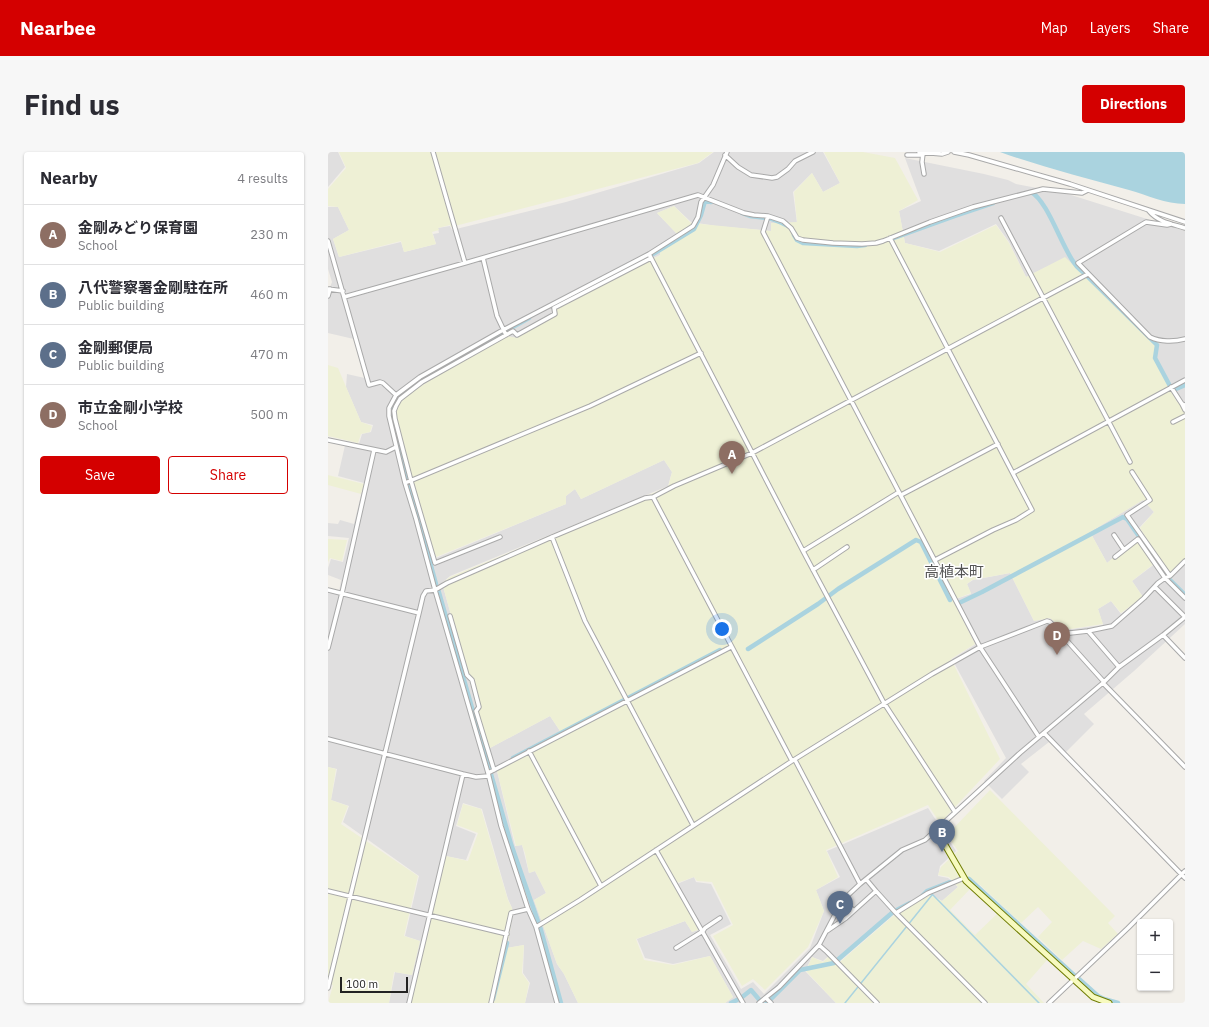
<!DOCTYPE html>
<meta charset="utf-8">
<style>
:root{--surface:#fff;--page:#f7f7f7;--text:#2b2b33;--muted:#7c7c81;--line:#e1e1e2;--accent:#d40000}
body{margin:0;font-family:"IBM Plex Sans","Noto Sans JP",sans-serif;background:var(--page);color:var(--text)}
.controls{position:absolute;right:12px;bottom:12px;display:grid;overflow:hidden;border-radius:4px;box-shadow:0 1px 3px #0004}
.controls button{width:36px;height:36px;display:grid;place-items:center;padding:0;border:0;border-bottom:1px solid var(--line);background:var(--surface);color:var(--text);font:20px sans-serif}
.scale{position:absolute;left:12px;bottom:10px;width:68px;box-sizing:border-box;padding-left:4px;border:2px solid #222;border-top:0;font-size:11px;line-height:14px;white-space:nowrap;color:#222;-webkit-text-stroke:3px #fff;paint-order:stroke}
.you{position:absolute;left:394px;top:477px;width:14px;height:14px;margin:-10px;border:3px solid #fff;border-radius:50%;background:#1a73e8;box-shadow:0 0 0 6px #1a73e833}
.badge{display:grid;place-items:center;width:26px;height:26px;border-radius:50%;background:var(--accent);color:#fff;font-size:13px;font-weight:700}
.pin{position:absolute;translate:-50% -33px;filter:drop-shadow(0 1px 2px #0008)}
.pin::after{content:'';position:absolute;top:21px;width:14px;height:12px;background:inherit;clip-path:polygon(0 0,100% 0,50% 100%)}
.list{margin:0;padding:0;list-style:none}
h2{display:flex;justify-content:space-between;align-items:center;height:52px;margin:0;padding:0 16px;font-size:17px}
h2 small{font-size:13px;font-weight:400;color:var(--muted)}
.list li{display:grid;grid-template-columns:26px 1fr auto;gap:12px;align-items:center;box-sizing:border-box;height:60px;padding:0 16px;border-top:1px solid var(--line)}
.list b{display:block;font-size:15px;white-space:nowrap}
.list p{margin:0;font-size:13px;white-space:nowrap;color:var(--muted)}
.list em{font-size:13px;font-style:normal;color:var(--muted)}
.actions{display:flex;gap:8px;padding:12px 16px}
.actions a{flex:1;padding:9px 0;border:1px solid var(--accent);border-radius:4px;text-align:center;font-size:14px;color:var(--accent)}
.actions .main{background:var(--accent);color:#fff}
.map{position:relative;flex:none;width:857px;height:851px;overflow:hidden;border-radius:4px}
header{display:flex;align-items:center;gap:24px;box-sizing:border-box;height:56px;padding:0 20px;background:var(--accent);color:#fff}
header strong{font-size:19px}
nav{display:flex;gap:22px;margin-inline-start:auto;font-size:14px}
.intro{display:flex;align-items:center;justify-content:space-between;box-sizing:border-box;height:96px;padding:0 24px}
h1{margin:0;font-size:28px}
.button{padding:10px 18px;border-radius:4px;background:var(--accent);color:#fff;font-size:14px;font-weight:700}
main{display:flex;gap:24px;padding:0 24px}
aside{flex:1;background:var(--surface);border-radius:4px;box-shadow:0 1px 3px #0004}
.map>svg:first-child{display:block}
.residential{fill:#e0dfdf}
.farmland{fill:#eef0d5}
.water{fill:#aad3df}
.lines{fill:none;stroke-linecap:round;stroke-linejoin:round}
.stream{stroke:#aad3df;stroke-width:1.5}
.canal{stroke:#aad3df;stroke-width:4.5}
.street-casing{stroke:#a9a9a9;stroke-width:5.5}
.secondary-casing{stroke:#707d05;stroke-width:7}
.street{stroke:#fff;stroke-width:3.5}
.secondary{stroke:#f7fabf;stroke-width:5}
.labels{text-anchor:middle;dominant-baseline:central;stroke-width:3;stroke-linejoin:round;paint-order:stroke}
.quarter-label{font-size:15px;fill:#555;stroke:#fff}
</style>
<header>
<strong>Nearbee</strong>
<nav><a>Map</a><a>Layers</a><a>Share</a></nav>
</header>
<div class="intro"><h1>Find us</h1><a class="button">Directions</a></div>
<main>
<aside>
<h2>Nearby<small>4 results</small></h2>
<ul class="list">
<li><span class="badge" style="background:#8d6e63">A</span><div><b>金剛みどり保育園</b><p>School</p></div><em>230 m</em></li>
<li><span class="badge" style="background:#5c6f8a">B</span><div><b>八代警察署金剛駐在所</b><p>Public building</p></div><em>460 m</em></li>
<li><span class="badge" style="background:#5c6f8a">C</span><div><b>金剛郵便局</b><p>Public building</p></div><em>470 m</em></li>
<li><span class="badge" style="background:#8d6e63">D</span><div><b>市立金剛小学校</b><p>School</p></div><em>500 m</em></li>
</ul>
<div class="actions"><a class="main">Save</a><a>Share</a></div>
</aside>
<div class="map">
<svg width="857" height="851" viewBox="0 0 857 851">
<rect width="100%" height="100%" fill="#f2efe9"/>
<!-- residential -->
<path class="residential" d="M 0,0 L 10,0 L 17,15 L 0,35 Z
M 386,0 L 495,0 L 512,31 L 495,40 L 484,21 L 465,40 L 469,71 L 443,71 L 443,79 L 388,74 L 363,70 L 346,54 L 329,61 L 349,82 L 333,93 L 332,103 L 304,117 L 203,176 L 189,186 L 179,184 L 129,211 L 82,241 L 71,252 L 68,262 L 93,363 L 108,406 L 238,352 L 238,344 L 247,337 L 253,347 L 336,308 L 344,320 L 340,334 L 122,424 L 114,431 L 155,577 L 162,596 L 222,564 L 232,579 L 168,615 L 187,694 L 194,693 L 201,721 L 207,719 L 218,741 L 206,748 L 229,812 L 236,822 L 250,851 L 197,851 L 202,831 L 195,821 L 196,793 L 179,796 L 185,762 L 184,756 L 180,747 L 154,657 L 135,651 L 128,674 L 148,682 L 138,708 L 118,704 L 82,849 L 83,851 L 61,851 L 67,820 L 84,823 L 92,789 L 77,784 L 91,724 L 15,670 L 21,654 L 3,648 L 9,617 L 0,615 L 0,437 L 11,440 L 13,428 L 0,423 L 0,416 L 3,407 L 15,410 L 21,386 L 0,384 L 0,371 L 10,372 L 12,368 L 26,372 L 36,331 L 10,324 L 18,289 L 31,292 L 34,282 L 43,280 L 45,273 L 33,270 L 18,235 L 19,222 L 41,227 L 30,188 L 0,181 L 0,141 L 4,130 L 0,117 L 0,55 L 10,55 L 21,78 L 5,87 L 11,105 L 73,90 L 76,100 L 108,92 L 105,82 L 111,81 L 110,76 L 122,74 L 124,78 L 238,50 L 371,11 Z
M 577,6 L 656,22 L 680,28 L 688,32 L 740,42 L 857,79 L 857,254 L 849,250 L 826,206 L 828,196 L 827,193 L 737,106 L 698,125 L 681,90 L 668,72 L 611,99 L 577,91 L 571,59 L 593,49 Z
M 815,348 L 826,360 L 811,376 L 841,422 L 857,408 L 857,472 L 806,519 L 756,562 L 766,572 L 737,601 L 725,588 L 721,590 L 693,612 L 701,620 L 674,647 L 656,629 L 678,606 L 624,507 L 648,492 L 625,448 L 643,442 L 639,432 L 645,428 L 682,421 L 706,469 L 722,466 L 736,478 L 775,473 L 770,457 L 783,449 L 793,462 L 815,445 L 804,429 L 828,411 L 810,385 L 779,411 L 762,380 Z
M 600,656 L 628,699 L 612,714 L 610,724 L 620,726 L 630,735 L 614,749 L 602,742 L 565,763 L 512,809 L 503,802 L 495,809 L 484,805 L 477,819 L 508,851 L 397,851 L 405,845 L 382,804 L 345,812 L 317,806 L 309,787 L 357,769 L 364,780 L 370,778 L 349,732 L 366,725 L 368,730 L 383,732 L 403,772 L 382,783 L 413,837 L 425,830 L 436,842 L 482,796 L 496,759 L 488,738 L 512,725 L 499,699 Z"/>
<!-- farmland -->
<path class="farmland" d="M 11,0 L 385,0 L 370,11 L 123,75 L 122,73 L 110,76 L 111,78 L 104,80 L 108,92 L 76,100 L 73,89 L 11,105 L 5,87 L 21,78 L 10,55 L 0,54 L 0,37 L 18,16 Z
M 496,0 L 535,0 L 567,6 L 590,48 L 571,59 L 577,91 L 612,100 L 668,73 L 681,91 L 698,125 L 737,105 L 827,193 L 828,196 L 826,206 L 849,250 L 857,254 L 857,408 L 841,421 L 812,376 L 826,360 L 815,348 L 762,380 L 779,411 L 810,385 L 827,411 L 804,429 L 815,445 L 793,461 L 783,449 L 770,457 L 775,472 L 736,478 L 722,466 L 706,469 L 682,421 L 644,428 L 639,432 L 643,441 L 625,448 L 647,492 L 623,507 L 672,607 L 612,671 L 600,653 L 498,698 L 510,725 L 488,738 L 496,759 L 480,795 L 437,838 L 425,827 L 414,834 L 385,784 L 405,773 L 384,730 L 369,729 L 366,725 L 349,731 L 370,778 L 364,780 L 357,769 L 308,787 L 316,808 L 345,813 L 382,804 L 405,845 L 397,851 L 250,851 L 236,822 L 229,812 L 206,748 L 218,741 L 207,719 L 201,721 L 197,701 L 194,693 L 188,694 L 168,615 L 232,579 L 222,564 L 162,596 L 155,577 L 114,431 L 122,425 L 340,335 L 344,320 L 336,308 L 253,347 L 247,337 L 238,344 L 238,352 L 108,405 L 93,364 L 68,262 L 71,252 L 82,241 L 130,211 L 179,184 L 189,186 L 227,162 L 227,157 L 332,103 L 333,93 L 349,82 L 329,61 L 346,54 L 363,71 L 443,79 L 443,71 L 469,70 L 466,40 L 484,21 L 495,40 L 512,31 Z
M 0,213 L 10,216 L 33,270 L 44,274 L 42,280 L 33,282 L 30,291 L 0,284 Z
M 0,323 L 36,332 L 33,342 L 0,333 Z
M 0,387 L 19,388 L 14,409 L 2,406 L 0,410 Z
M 0,615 L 8,617 L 3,648 L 20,654 L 13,672 L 90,724 L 76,784 L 92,789 L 84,823 L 66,820 L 61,851 L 0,851 L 5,833 L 0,832 Z
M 662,638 L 787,764 L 780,771 L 790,782 L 773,797 L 755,789 L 734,808 L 710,785 L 724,770 L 710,755 L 693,771 L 651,732 L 642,737 L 622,758 L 647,783 L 670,761 L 719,808 L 698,832 L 716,851 L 508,851 L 478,819 L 484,805 L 495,810 L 503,802 L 512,810 L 565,764 L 602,743 L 614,749 L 630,735 L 621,725 L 610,723 L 613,715 L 630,699 L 619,683 Z
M 135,652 L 153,657 L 180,748 L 184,756 L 185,762 L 179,796 L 196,793 L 194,821 L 201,831 L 197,851 L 83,851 L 82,849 L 118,704 L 140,709 L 150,681 L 129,673 Z"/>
<!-- water -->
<path class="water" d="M 672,0 L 857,0 L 857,52 C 838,52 819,43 801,38 C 758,26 714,15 672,0 Z"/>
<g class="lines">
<!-- stream -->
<path class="stream" d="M 604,742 L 711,851
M 517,851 L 604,743"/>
<!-- canal -->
<path class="canal" d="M 701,41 L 703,40 C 720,49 734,96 747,112 C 749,116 753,118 756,121
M 414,61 L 422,64 L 438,66
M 441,66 L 454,71 L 460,74
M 466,83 L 469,88 L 475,91 L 529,94 L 537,93
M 566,86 L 627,64 L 665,51
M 325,102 L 366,77 L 373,63 L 377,49 L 377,48 L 383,50
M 760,125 L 829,193 L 827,206 L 842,234
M 227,153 L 322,104
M 848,237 L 857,233
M 108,432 L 63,268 L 63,260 L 66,250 L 69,246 L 93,226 L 201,166
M 110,437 L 183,692 L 213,778 L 233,851
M 631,451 L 654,440 L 795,365 L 799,367 L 839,425 L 857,443
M 420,497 L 490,452 L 510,437 L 588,388 L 593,390 L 622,448
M 185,606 L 392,498
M 641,727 L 747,824
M 595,743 L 599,739 L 622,730
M 751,827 L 770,844 L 776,847 L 790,851
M 165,847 L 179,791
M 403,851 L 413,846 L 423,838 L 434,851
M 439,851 L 472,818 L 506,811 L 565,760 L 582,751"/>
<defs>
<path id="street" d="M 105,0 L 137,111
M 591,0 L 614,2 L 620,0
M 626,0 L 641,3 L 742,32 L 857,70
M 595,1 L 594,10 L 596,22
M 397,3 L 410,15 L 423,23 L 444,26 L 449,25 L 460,17 L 467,9 L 485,0
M 579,3 L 595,3
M 821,59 C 830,70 844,72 857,76
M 440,64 L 435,80 L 436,82 L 652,495 L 711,585
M 673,66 L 802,310
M 843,72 L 839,73 L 818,70 L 750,111 L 822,185 C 832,190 846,190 857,187
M 562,86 L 704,358 L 688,368 L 665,378 L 607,408
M 0,89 L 41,233 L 52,230 L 55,231 L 68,243
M 321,102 L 475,399 L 556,551 L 627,660
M 155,106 L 169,164 L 178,183
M 0,137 L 15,139
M 0,144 L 2,137
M 16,145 L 137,111 L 370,43 L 416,61 L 426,63 L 440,64 L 455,69 L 463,76 L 469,86 L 475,88 L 505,91 L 534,92 L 548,91 L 555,89 L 602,70 L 645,55 L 715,37 L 754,41 L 760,38
M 843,235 L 854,252 L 857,253
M 854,252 L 857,258
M 845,270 L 857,264
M 0,288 L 58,300 L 68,295
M 804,320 L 822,348 L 799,363 L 842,424
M 685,321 L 857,228
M 77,331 L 262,254 L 373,201
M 573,343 L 670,292
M 325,345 L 464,609
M 786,383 L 796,398
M 172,385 L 107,411 L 83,329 L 67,267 L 66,259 L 68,254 L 72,247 L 94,230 L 185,179 L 189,183 L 227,162 L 226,156 L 323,106
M 224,385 L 257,469 L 365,673
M 475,399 L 571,340
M 787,405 L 810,387 L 837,426 L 842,424 L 857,409
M 485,418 L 519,395
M 827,435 L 857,465
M 0,438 L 91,461 L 95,444 L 98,439 L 107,438 L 119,431 L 224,385 L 317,346 L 325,345 L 346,334 L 424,301 L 760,122
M 122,464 L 139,523 L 144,528 L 151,555 L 148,559 L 166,618
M 760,479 L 791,515
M 733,482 L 776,530
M 835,483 L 857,506
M 0,496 L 14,441 L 46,298
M 775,531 L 857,615
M 716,581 L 857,726
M 0,587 L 135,622 L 148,625 L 160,624
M 201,599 L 273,734
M 467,608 L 532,732
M 160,621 L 403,495
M 328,698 L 415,851
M 538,727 L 548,739 L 567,760 L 657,851
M 0,739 L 179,782
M 515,748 L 525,758
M 568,761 L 600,741 L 636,726
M 208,775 L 252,748 L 464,609 L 604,522 L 652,495 L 719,469 L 722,470 L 733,482 L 760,479 L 784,474 L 816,446 L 830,431 L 837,426 L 857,446
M 499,779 L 518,766 L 548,739
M 491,793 L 499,800 L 549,851
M 348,796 L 375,779 L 377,776 L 392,766
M 0,836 L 91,461
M 438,846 L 443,851
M 81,851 L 135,622
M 163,851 L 183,761 L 200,757
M 229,851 L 208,775 L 200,757 L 173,674 L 160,621 L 107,438 L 88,367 L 77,331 L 61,264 L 61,256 L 68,243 L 92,225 L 175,178 L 321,102 L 365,74 L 370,65 L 373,50 L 385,33 L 399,0
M 431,851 L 451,835 L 491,793 L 512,753 L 517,746 L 532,732 L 574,698 L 597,688 L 692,601 L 776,530 L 791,515 L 835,483 L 857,465
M 721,851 L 800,776 L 857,719"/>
<path id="secondary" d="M 607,680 L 613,686 L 638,729 L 765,845 L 781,851"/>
</defs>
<!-- street casing -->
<use href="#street" class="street-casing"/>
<!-- secondary casing -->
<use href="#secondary" class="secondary-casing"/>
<!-- street -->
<use href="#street" class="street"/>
<!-- secondary -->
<use href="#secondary" class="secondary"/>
</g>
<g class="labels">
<!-- quarter labels -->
<g class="quarter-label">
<text x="626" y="419">高植本町</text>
</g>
</g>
</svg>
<div class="controls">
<button>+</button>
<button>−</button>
</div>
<div class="scale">100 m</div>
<div class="you"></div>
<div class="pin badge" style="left:404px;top:322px;background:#8d6e63">A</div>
<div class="pin badge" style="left:614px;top:700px;background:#5c6f8a">B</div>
<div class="pin badge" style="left:512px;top:772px;background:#5c6f8a">C</div>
<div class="pin badge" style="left:729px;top:503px;background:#8d6e63">D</div>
</div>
</main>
